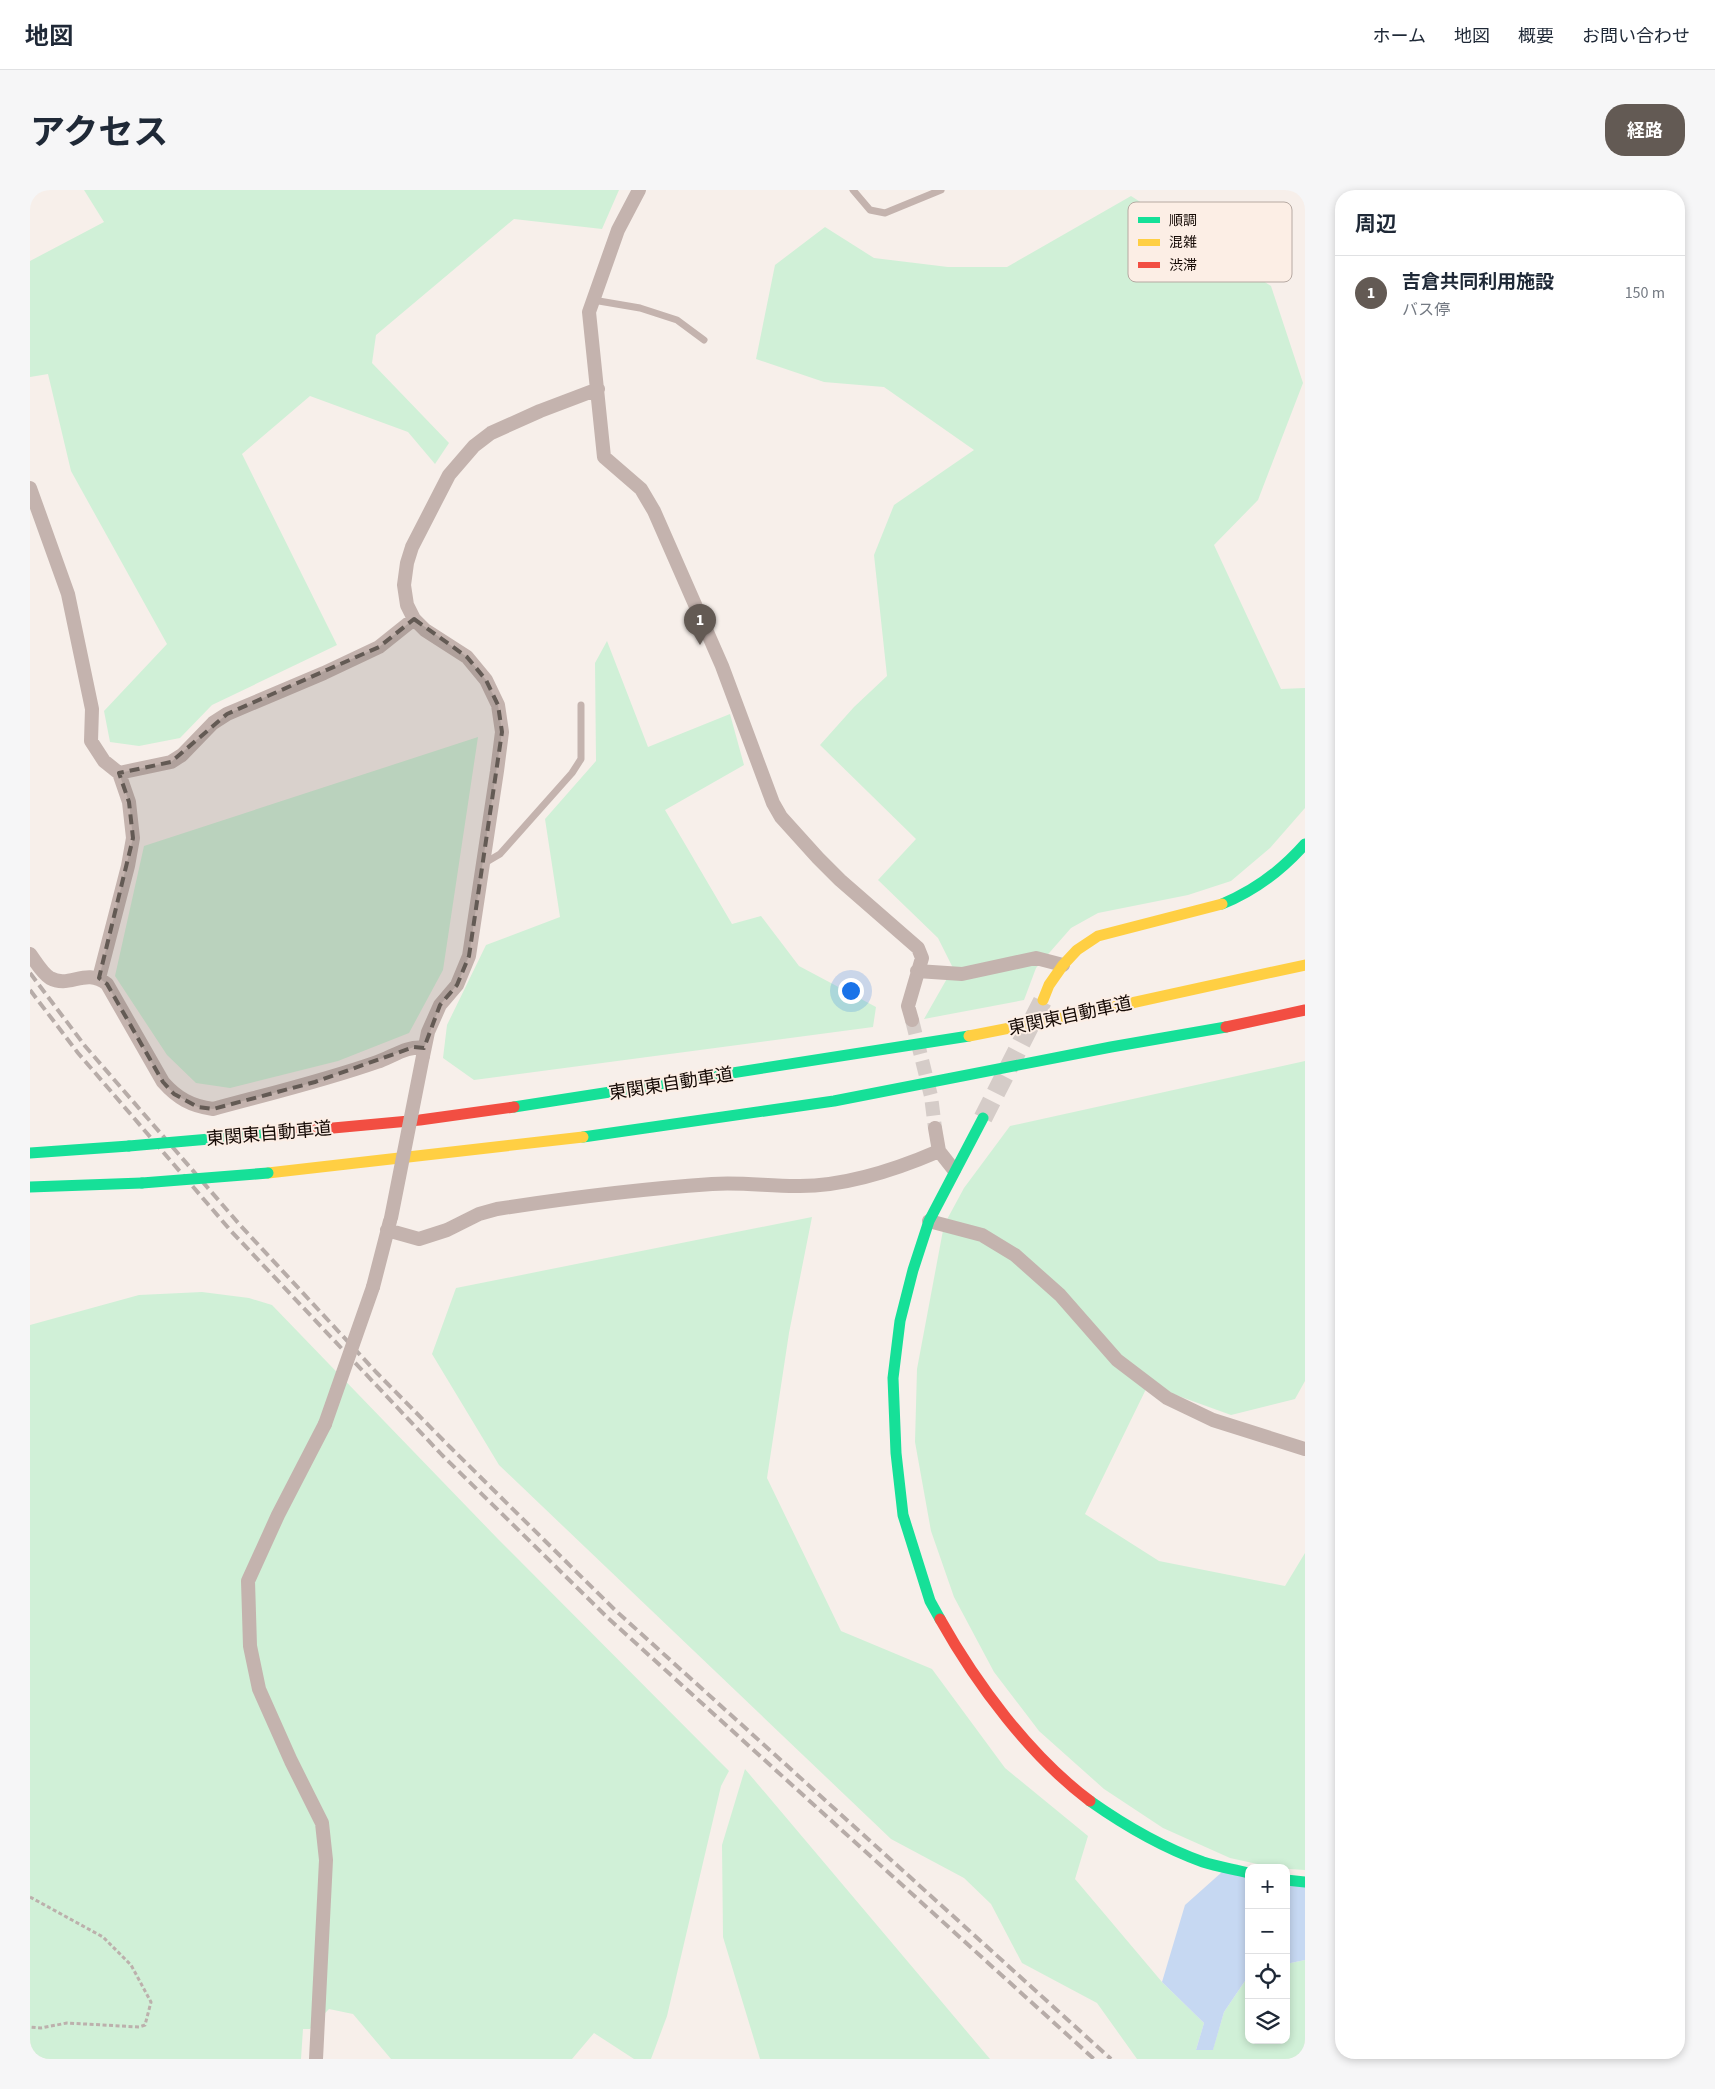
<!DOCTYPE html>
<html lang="ja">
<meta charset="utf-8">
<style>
:root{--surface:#fff;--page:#f6f6f7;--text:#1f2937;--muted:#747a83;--line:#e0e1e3;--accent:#635a54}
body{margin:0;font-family:"Source Sans 3","Noto Sans JP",sans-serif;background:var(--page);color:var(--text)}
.controls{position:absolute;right:15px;bottom:15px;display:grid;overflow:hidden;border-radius:10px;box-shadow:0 2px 8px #0003}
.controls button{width:45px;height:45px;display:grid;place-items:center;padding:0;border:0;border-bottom:1px solid var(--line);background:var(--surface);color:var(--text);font:25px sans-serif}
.you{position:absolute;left:820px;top:800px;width:18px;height:18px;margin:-12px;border:4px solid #fff;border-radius:50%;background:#1a73e8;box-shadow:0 0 0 8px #1a73e833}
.badge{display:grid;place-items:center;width:32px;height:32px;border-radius:50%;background:var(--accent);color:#fff;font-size:16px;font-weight:700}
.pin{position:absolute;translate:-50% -41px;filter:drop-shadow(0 1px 2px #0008)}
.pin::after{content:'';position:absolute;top:26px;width:18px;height:15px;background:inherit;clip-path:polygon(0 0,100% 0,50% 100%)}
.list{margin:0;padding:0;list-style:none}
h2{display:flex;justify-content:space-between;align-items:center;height:65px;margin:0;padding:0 20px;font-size:21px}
h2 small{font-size:16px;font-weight:400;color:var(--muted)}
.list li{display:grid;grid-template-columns:32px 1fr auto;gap:15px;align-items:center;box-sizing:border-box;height:75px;padding:0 20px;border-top:1px solid var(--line)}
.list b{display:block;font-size:19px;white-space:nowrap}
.list p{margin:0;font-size:16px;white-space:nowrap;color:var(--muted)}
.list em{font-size:16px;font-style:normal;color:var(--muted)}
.icon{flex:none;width:28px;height:28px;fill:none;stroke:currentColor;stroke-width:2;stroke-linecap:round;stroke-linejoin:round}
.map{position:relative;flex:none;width:1275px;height:1869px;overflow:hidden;border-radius:20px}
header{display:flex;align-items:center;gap:30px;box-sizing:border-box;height:70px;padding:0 25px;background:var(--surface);border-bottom:1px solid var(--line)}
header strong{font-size:24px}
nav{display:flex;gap:28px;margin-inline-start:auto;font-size:18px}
.intro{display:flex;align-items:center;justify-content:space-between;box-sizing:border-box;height:120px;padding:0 30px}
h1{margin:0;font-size:35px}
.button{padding:12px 22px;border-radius:20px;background:var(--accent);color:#fff;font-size:18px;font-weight:700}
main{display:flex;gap:30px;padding:0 30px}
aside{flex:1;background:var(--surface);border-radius:20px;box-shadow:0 2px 8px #0003}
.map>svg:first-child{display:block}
.green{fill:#d0f0d7}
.water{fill:#c6d8f2}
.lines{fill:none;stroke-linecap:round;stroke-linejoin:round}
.street-tunnel{stroke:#d5ccc8;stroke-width:14;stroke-dasharray:14 7;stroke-linecap:butt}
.secondary-tunnel{stroke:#d5ccc8;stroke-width:19;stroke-dasharray:19 9;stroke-linecap:butt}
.path{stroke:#bcb0ac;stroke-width:3;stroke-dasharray:4 2.5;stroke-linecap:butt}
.lane{stroke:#c4b3ae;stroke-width:7}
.street{stroke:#c4b3ae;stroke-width:14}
.fast{stroke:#16e098;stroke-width:11}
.slow{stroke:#ffcf43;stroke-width:11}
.jam{stroke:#f24e42;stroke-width:11}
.rail{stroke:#b7aca8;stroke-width:4;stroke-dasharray:10 5;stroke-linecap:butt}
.street-bridge{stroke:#c4b3ae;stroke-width:14}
.fast-bridge{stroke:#16e098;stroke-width:11}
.marked{fill:#635a54;fill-opacity:0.2;stroke:#635a54;stroke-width:4;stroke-dasharray:10 6;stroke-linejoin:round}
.labels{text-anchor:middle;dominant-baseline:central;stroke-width:4;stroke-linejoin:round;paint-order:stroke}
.street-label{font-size:18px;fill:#140904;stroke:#fceee5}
.key{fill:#fceee5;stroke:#b6a9a2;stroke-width:1}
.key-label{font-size:14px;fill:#140904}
</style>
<header>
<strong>地図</strong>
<nav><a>ホーム</a><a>地図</a><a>概要</a><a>お問い合わせ</a></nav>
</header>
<div class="intro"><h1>アクセス</h1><a class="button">経路</a></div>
<main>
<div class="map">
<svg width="1275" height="1869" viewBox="0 0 1275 1869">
<rect width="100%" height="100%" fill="#f7efea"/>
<!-- green -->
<path class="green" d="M 54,0 L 589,0 L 572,39 L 484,29 L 346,145 L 342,173 L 419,253 L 405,274 L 378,242 L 280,206 L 212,264 L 307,455 L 182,515 L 150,548 L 109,556 L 80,552 L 74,521 L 137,454 L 41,281 L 18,184 L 0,187 L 0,71 L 74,32 Z
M 1101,6 L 1241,96 L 1273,193 L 1228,310 L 1184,355 L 1251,499 L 1275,498 L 1275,618 L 1240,658 L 1201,691 L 1158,705 L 1068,723 L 1041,738 L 1006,778 L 994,810 L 894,829 L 923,778 L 908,748 L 848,690 L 886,649 L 790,555 L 824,517 L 857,486 L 844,365 L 864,315 L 944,260 L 854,197 L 794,192 L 726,169 L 745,75 L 795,37 L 844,68 L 918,77 L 977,77 Z
M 577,451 L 618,557 L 700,524 L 714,575 L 635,620 L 702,734 L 731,726 L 769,776 L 846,817 L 843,837 L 444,890 L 413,868 L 417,835 L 456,755 L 530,727 L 515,629 L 566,571 L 565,473 Z
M 448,547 L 413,780 L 379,843 L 308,871 L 200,898 L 166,893 L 137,865 L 85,786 L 114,656 Z
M 1275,871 L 1275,1191 L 1265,1209 L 1201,1225 L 1118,1195 L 1055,1324 L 1129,1371 L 1255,1396 L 1275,1363 L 1275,1680 L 1245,1678 L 1200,1668 L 1133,1638 L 1074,1599 L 1009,1541 L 964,1482 L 924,1407 L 901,1341 L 885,1252 L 887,1179 L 914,1035 L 934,998 L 980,936 Z
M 782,1027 L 759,1143 L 737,1288 L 811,1441 L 902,1479 L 975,1578 L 1058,1646 L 1045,1689 L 1132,1792 L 1174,1833 L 1166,1860 L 1183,1859 L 1194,1822 L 1219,1785 L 1219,1850 L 1256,1850 L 1256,1774 L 1275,1770 L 1275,1869 L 1107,1869 L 1067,1813 L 992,1773 L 961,1714 L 934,1688 L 861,1649 L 469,1275 L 402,1164 L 426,1098 Z
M 172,1102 L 219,1108 L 242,1115 L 467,1348 L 699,1581 L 691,1596 L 637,1826 L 621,1869 L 604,1869 L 564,1843 L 542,1869 L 361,1869 L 323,1824 L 299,1819 L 280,1839 L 273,1839 L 271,1869 L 0,1869 L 0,1135 L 109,1105 Z
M 715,1579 L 960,1869 L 730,1869 L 693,1747 L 692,1655 Z"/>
<!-- water -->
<path class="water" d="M 1192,1682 L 1219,1686 L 1219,1785 L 1194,1822 L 1183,1860 L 1166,1860 L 1174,1833 L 1132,1792 L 1155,1715 Z
M 1256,1693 L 1275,1696 L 1275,1770 L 1256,1774 Z"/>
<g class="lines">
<!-- street-tunnel -->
<path class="street-tunnel" d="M 882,830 L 901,906 L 905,938"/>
<!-- secondary-tunnel -->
<path class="secondary-tunnel" d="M 953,928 L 1013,810"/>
<!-- path -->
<path class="path" d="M 0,1707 L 73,1747 L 101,1775 L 121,1812 L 115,1835 L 109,1837 L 37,1833 L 11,1838 L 0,1837"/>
<!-- lane -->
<path class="lane" d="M 823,0 L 840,20 L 855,23 L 911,0
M 563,110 L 610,118 L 647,130 L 674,150
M 453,674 L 470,664 L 542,583 L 551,569 L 551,515"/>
<!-- street -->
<path class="street" d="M 609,0 L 588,40 L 559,122 L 574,267 L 611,299 L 624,321 L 692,476 L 743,613 L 751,627 L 788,668 L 810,690 L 888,758 L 892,768 L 878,816 L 882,830
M 0,298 L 38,404 L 62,519 L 61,551 L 74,571 L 89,583 L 99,612 L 103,648 L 98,676 L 69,788
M 89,583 L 141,572 L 152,565 L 183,533 L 197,524 L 294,483 L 349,457 L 384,429
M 0,764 C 6,772 12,783 20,788 C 40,799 55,777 77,794 L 133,892 C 147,908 161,916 183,919 C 238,904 293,891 347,872 C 362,867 378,855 394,858
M 887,781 L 932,784 L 1006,768 L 1033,775
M 393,866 L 398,842 L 410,815 L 427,795 L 439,766 L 467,581 L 472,542 L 468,515 L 456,490 L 437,467 L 395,440 L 384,429 L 377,415 L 374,395 L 377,373 L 382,357 L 419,285 L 444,256 L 461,243 L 510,221 L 568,199
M 905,938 L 909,961 L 924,980
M 899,1031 L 952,1045 L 985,1065 L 1030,1105 L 1087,1170 L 1137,1208 L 1183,1230 L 1275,1259
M 357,1040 L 389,1049 L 417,1040 L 449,1024 L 467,1019 C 538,1008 610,999 682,994 C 710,992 738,996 766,996 C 814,997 865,980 909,961
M 343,1097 L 360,1031
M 286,1869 L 296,1670 L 292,1633 L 261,1571 L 229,1499 L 220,1456 L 218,1391 L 248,1325 L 295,1234"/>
<!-- fast -->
<path class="fast" d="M 1192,714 C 1224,701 1252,680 1275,654
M 484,917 L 939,846
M 553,947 L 804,911 L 1081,857 L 1196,837
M 0,963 L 99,956
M 0,997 L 112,993
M 910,1429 L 900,1411 L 873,1325 L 866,1263 L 863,1188 L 870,1131 L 883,1080 L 899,1031 L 953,928
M 1060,1611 C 1094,1635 1134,1658 1173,1672 C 1188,1677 1204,1679 1219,1683
M 1256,1690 L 1275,1692"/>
<!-- slow -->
<path class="slow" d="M 1013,810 L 1019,795 L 1033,775 L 1047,760 L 1068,746 L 1192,714
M 939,846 L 1065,821 L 1275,775
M 238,983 L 553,947"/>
<!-- jam -->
<path class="jam" d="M 1196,837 L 1275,820
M 238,944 L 390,930 L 484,917
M 910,1429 C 947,1495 1000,1566 1060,1611"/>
<!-- rail -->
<path class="rail" d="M 0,783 L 55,856 L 210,1035 L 346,1182 L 421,1258 L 585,1420 L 1081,1869
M 0,800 L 48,863 L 201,1041 L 412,1265 L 578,1428 L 1064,1869"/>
<!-- street-bridge -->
<path class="street-bridge" d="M 361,1028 L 393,866
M 295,1234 L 343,1097"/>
<!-- fast-bridge -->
<path class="fast-bridge" d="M 99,956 L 238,944
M 112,993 L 238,983"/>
</g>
<!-- marked area -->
<path class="marked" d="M 384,429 L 437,467 L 456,490 L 468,515 L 472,542 L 439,766 L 427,795 L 410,815 L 394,858 L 384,857 L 285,892 L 183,919 L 168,917 L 144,904 L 133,892 L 77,794 L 69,788 L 103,648 L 99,612 L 89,583 L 141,572 L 197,524 L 349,457 Z"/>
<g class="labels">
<!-- street labels -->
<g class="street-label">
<text transform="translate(1040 826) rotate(-12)">東関東自動車道</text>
<text transform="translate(641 894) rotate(-9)">東関東自動車道</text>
<text transform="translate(239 944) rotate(-5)">東関東自動車道</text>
</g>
</g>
<!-- legend -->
<rect x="1098" y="12" width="164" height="80" rx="8" class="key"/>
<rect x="1108" y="27" width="22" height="6" fill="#16e098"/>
<rect x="1108" y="49" width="22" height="7" fill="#ffcf43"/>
<rect x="1108" y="72" width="22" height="6" fill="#f24e42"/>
<g class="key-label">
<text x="1139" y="35">順調</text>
<text x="1139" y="57">混雑</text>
<text x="1139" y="80">渋滞</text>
</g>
</svg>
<div class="controls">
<button>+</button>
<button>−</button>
<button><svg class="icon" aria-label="locate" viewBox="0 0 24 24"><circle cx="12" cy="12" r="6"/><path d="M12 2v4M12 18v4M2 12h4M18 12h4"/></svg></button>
<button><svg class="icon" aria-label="layers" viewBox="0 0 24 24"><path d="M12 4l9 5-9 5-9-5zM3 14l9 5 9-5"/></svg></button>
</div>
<div class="you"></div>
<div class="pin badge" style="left:670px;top:455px">1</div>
</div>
<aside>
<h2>周辺<small></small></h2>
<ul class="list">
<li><span class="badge">1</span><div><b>吉倉共同利用施設</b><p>バス停</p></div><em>150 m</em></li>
</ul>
</aside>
</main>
